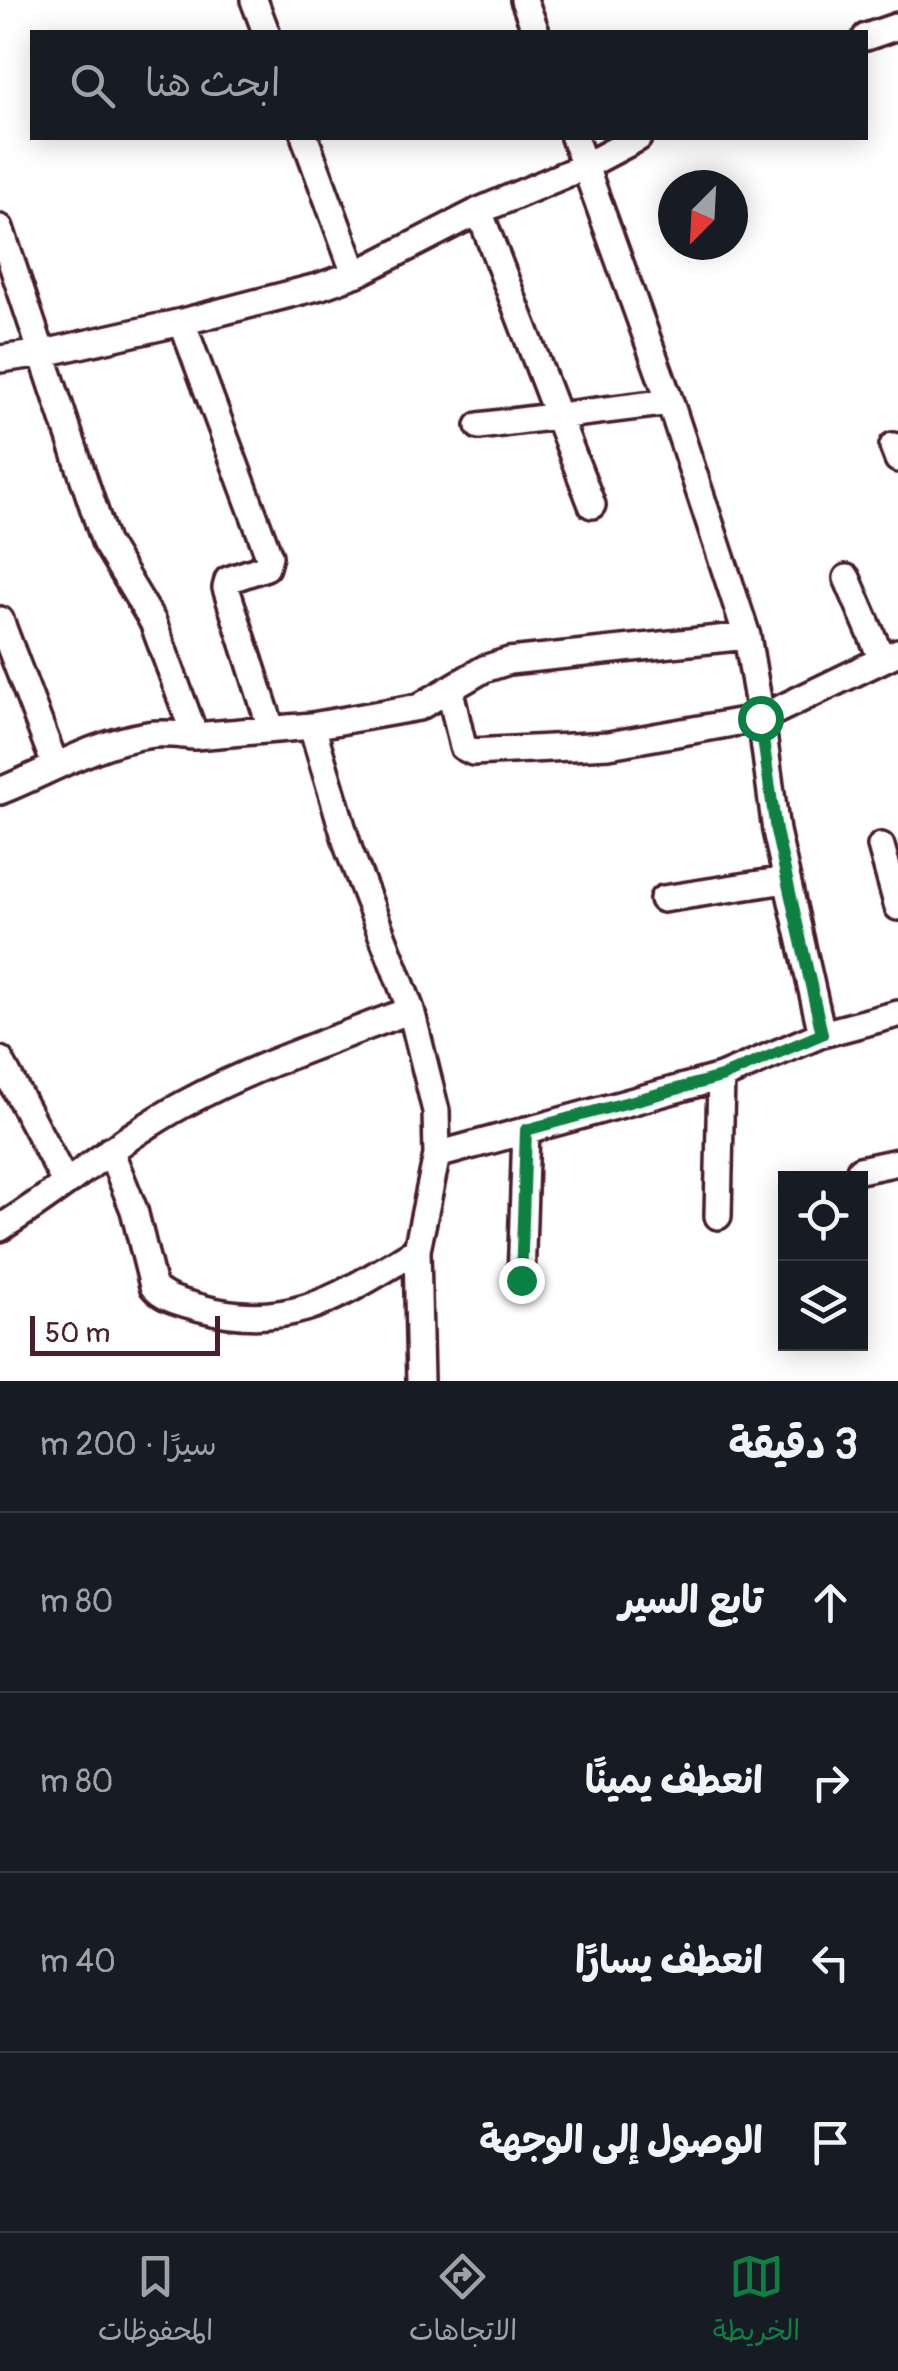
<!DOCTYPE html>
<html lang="ar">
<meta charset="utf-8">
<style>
:root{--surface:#171b24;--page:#242831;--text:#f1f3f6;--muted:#9ea1a6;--line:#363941;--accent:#0b8043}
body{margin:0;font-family:Pangolin,"Playpen Sans Arabic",sans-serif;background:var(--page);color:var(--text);direction:rtl}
.controls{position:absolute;right:30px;bottom:30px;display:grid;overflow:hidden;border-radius:0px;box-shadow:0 5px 25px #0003}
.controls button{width:90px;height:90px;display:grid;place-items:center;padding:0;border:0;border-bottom:2px solid var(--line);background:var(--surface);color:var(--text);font:50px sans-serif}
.compass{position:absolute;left:658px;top:170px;width:90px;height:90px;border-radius:50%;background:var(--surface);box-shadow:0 5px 25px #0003;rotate:204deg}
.scale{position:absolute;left:30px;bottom:25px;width:190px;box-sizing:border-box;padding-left:10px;border:5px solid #4a1f2b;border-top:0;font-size:28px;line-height:35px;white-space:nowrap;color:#4a1f2b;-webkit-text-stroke:8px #fff;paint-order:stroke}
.stop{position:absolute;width:30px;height:30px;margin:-22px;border:8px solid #0b8043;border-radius:50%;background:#fff}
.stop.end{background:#0b8043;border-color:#fff;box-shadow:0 2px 10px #0008}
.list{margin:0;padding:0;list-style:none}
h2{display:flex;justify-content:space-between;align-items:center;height:130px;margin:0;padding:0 40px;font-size:42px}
h2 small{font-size:32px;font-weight:400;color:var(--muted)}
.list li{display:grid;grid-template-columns:65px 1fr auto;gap:30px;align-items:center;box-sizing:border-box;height:180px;padding:0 40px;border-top:2px solid var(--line)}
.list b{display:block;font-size:38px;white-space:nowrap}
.list em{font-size:32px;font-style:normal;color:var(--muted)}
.icon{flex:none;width:55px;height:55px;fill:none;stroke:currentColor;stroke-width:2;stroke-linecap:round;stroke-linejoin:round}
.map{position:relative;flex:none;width:898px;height:1381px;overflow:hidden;direction:ltr}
.search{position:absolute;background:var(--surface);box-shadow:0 5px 25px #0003;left:30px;right:30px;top:30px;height:110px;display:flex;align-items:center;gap:25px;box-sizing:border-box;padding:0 35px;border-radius:0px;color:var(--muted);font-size:38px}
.sheet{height:850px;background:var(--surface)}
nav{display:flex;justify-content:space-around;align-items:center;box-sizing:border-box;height:140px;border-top:2px solid var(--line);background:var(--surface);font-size:28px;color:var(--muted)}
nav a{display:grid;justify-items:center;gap:5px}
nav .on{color:var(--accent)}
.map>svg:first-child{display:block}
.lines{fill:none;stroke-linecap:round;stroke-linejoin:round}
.street-casing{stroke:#4a1f2b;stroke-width:32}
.street{stroke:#fff;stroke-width:25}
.route{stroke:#0b8043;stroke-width:12}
</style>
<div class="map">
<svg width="898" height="1381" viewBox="0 0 898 1381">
<rect width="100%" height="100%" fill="#fff"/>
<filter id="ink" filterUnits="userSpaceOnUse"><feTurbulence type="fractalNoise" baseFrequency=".01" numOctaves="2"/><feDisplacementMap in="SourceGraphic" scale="20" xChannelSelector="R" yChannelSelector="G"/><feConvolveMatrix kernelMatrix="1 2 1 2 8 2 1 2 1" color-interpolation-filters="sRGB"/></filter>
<g filter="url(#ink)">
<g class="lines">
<defs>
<path id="street" d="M 254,0 L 266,32
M 524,0 L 536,32
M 866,37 L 898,26
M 305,138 L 355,274
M 638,138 L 585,166 L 670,402 L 747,636 L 761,718 L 898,652
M 479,211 L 592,505
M 0,228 L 105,542 L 153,622 L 195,736 L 312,726
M 182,322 L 269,556 L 266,567 L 228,580 L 226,588 L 271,728
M 0,359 L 44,353 L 182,322 L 321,286 L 360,272 L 479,211 L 585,166 L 574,138
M 479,426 L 670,402
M 893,446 L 898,459
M 847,578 L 882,659
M 0,620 L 55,765
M 0,791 C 48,772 95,743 147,735 C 163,732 179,735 195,736
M 881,846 L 898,907
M 663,899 L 786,880
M 822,1034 L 898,1014
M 0,1060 L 65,1182
M 110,1150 L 134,1210 L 153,1286 C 164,1300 185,1303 201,1308 C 291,1333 343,1294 417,1250
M 437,1155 L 721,1077 L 822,1034 L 776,831 L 761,718 L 609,745 L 473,752 L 463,747 L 450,691
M 860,1170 L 898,1162
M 718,1216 L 721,1077
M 0,1228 C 64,1189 119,1139 184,1104 C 256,1065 335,1039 411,1010
M 521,1280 L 526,1130
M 420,1381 L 417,1250 L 437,1155 L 436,1111 L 411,1010 L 349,850 L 312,726 L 419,707 L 484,669 L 509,661 L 747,636"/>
</defs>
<!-- street casing -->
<use href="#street" class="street-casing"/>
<!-- street -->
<use href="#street" class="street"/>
</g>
</g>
<g class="lines" filter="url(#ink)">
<!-- route -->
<path class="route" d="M 521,1280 L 526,1130 L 721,1077 L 822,1034 L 776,831 L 760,718"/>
</g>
</svg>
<div class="controls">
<button><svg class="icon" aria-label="locate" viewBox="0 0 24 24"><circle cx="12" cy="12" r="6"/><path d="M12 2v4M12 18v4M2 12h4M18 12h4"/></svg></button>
<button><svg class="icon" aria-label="layers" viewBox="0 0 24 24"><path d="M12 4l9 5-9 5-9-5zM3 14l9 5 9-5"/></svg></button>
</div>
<svg class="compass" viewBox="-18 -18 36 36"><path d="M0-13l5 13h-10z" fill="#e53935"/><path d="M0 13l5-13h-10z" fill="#9ea1a6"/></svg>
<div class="scale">50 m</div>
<div class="stop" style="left:760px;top:718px"></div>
<div class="stop end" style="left:521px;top:1280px"></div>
<div class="search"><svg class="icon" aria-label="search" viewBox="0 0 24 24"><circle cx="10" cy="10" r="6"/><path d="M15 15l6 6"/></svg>ابحث هنا</div>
</div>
<section class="sheet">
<h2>3 دقيقة<small>سيرًا · 200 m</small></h2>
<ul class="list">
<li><svg class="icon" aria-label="ahead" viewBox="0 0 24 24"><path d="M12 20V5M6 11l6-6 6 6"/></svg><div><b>تابع السير</b></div><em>80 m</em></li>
<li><svg class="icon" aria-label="right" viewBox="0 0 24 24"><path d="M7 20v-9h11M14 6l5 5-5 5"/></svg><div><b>انعطف يمينًا</b></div><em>80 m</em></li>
<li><svg class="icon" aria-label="left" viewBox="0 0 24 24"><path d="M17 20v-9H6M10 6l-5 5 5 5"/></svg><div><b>انعطف يسارًا</b></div><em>40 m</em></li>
<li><svg class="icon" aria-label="arrive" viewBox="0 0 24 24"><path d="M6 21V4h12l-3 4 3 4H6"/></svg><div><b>الوصول إلى الوجهة</b></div></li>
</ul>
</section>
<nav>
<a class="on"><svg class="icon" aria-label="map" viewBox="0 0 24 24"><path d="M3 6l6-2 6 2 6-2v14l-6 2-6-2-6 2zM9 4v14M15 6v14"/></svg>الخريطة</a>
<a><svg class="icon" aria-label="directions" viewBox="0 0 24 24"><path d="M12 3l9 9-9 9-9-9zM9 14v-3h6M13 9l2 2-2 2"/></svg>الاتجاهات</a>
<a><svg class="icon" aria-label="saved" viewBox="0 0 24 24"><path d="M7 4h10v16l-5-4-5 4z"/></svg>المحفوظات</a>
</nav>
